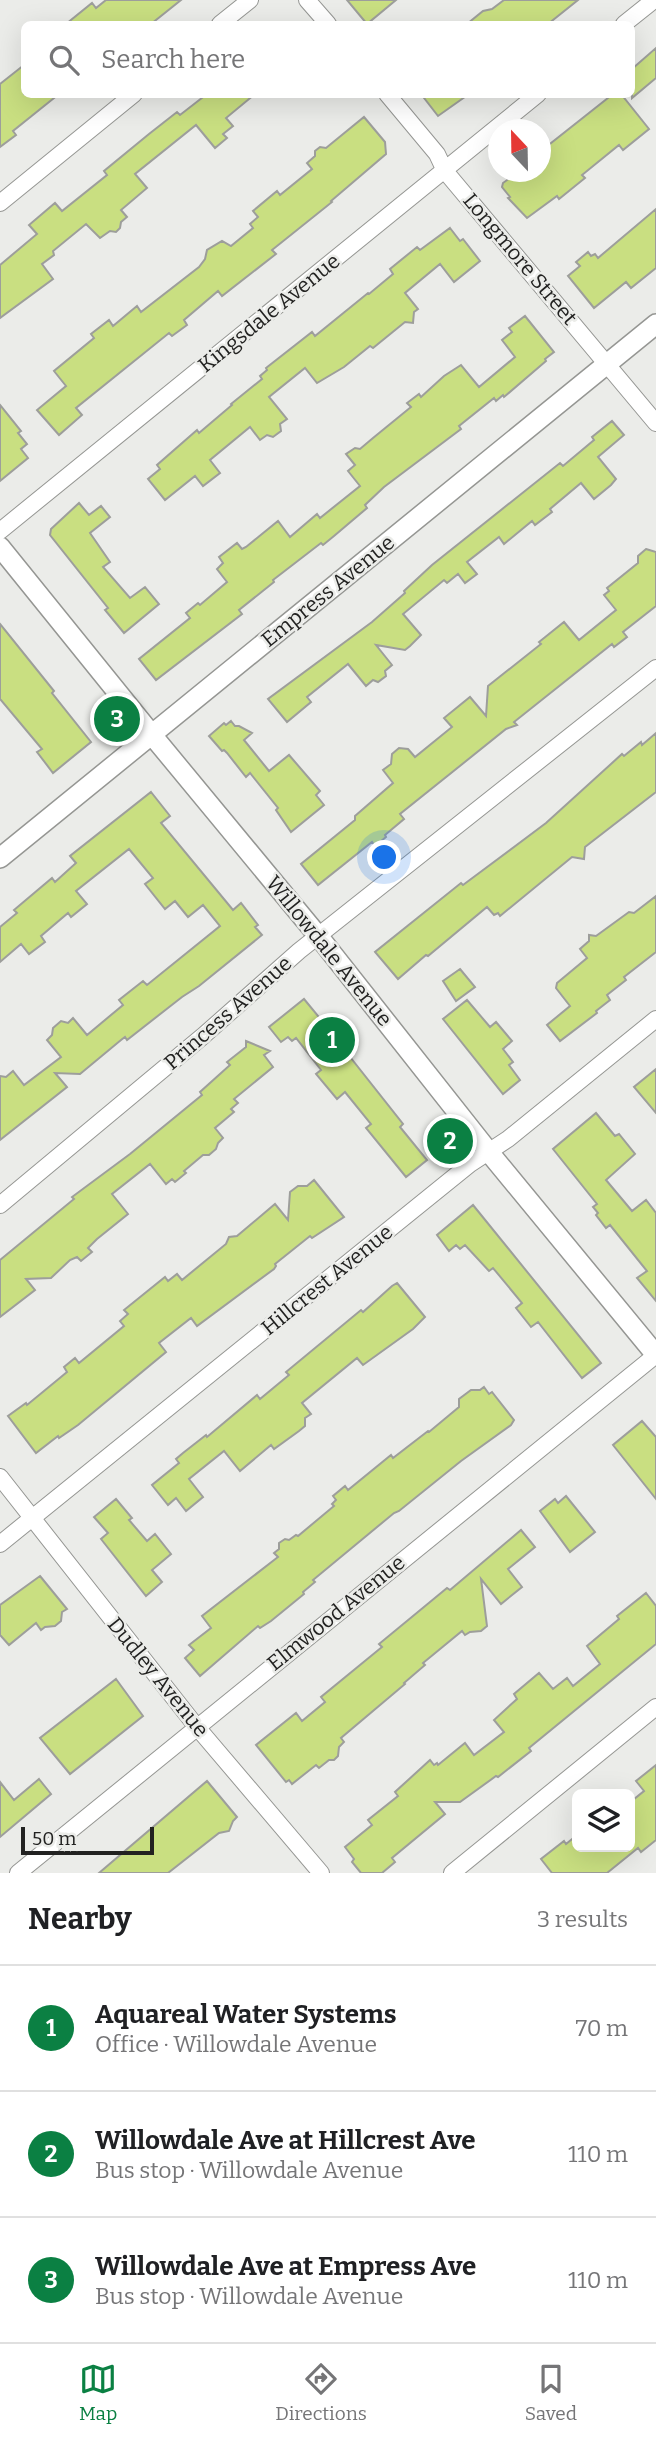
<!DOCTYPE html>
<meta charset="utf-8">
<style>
:root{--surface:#fff;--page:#f6f6f6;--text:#202124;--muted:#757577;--line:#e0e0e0;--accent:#0b8043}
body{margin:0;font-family:Bitter,serif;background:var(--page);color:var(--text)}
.controls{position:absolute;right:21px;bottom:21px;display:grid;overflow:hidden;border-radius:10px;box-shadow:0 7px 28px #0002}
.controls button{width:63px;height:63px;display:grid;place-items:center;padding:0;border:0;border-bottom:2px solid var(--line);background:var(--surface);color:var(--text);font:35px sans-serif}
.compass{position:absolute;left:488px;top:119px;width:63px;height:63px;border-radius:50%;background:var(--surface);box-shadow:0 7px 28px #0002;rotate:338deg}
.scale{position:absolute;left:21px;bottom:18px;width:133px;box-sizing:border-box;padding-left:7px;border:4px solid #222221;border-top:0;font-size:19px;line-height:24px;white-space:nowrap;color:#222221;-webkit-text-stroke:5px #ebece9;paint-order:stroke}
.you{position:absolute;left:385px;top:858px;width:24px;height:24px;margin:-18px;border:5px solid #fff;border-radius:50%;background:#1a73e8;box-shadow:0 0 0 10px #1a73e833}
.badge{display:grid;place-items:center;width:46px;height:46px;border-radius:50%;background:var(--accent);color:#fff;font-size:23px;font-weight:700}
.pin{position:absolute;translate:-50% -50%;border:4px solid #fff;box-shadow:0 2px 7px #0006}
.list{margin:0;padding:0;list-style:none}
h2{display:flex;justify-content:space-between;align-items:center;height:91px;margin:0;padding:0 28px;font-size:30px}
h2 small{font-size:23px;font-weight:400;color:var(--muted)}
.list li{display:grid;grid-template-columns:46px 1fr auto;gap:21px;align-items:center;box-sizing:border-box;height:126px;padding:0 28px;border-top:2px solid var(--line)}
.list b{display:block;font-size:26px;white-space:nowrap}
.list p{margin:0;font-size:23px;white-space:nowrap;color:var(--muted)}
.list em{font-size:23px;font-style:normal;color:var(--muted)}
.icon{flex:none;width:38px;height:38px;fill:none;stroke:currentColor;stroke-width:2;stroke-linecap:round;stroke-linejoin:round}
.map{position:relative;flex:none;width:656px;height:1873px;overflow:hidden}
.search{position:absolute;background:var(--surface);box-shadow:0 7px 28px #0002;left:21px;right:21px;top:21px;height:77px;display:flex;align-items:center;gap:18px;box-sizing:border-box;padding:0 24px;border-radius:10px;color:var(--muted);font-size:26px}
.sheet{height:469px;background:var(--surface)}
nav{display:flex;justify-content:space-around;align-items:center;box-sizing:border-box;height:98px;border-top:2px solid var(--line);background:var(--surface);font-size:19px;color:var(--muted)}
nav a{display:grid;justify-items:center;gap:4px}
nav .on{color:var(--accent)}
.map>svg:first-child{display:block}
.building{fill:#c9df81;stroke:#9d9e9b;stroke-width:2}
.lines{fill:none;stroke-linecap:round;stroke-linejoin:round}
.minor-casing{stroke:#959693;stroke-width:18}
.tertiary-casing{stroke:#959693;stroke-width:22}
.minor{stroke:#fff;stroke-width:16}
.tertiary{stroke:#fff;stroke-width:19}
.labels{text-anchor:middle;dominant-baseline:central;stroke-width:5;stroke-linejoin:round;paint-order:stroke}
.street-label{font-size:21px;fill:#222221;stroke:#ebece9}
</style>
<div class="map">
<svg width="656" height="1873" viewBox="0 0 656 1873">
<rect width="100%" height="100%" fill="#ebece9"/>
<!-- building -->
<path class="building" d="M 106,0 L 181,0 L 151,24 L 66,24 L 92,3 L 96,8 Z
M 347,0 L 396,0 L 367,24 Z
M 504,0 L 578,0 L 548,24 L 467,24 L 483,11 L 492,9 Z
M 656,48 L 656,78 L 632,98 L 632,69 Z
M 24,65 L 24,94 L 59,94 L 13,131 L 16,135 L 0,147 L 0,84 Z
M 207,94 L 255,94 L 226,118 L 233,126 L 223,134 L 227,138 L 215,148 L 196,125 L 135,174 L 147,188 L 121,210 L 127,217 L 121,222 L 120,228 L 116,232 L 110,231 L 100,238 L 86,224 L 53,251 L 54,255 L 42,264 L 53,279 L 0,318 L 0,265 L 37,234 L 29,225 L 55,203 L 62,211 L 107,175 L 104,171 L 149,134 L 177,112 L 180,115 Z
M 421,94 L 469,94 L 438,116 Z
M 613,94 L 621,94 L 649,129 L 623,150 L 619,145 L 582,175 L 585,178 L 559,199 L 557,196 L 527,218 L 508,198 L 510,197 L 502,187 L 503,183 L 518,172 L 541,172 L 541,151 Z
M 364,117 L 385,142 L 386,154 L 331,201 L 332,202 L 272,250 L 276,254 L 222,296 L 218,291 L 184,320 L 187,325 L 172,336 L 169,333 L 76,408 L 82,415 L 59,435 L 37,410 L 66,386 L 54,371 L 94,338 L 91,334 L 109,320 L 113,326 L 137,306 L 141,312 L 199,267 L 205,259 L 207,250 L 222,241 L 231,246 L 253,228 L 250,224 L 258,217 L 253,211 L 277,191 L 280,195 L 312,169 L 307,163 L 315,156 L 315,151 L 320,147 L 326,148 Z
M 656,209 L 656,268 L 631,288 L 626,282 L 594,308 L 568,276 L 580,266 L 576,262 L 588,252 L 591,256 L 595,254 L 598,258 Z
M 450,228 L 460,241 L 463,239 L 480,261 L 454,282 L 440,264 L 405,293 L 418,309 L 414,312 L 413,323 L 405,322 L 373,348 L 370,346 L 344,367 L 317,383 L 305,368 L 269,397 L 287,419 L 280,424 L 281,431 L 273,437 L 267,435 L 260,440 L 250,427 L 210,460 L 220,473 L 203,486 L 195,476 L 165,500 L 148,479 L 160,469 L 157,465 L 197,430 L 199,433 L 232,405 L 231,404 L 262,379 L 260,376 L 267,370 L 266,368 L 312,332 L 315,336 L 368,293 L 369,294 L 393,274 L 390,269 L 417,247 L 420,250 Z
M 525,316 L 554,352 L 545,359 L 546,361 L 504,397 L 503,395 L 496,401 L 494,398 L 459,426 L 461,429 L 384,487 L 365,505 L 367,508 L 334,536 L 323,545 L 321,543 L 273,580 L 274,582 L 239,610 L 242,614 L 156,680 L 139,659 L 190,618 L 186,613 L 198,603 L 200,605 L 227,582 L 217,569 L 223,563 L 219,557 L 237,543 L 242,549 L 246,547 L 278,521 L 290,537 L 317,514 L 320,518 L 360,486 L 348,471 L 355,465 L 346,454 L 355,448 L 360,449 L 373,438 L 411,407 L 407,403 L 419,394 L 421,397 L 444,376 L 461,365 L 479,387 L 515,357 L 502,340 L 512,332 L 509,328 Z
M 0,405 L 21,431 L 18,433 L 27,444 L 21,449 L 28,458 L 0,481 Z
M 612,421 L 624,435 L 598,457 L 616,479 L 611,485 L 594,499 L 581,483 L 550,509 L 552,512 L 535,525 L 532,521 L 504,544 L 499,537 L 467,562 L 477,574 L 465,583 L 458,574 L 447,583 L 444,580 L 403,614 L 421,635 L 410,646 L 405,650 L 376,645 L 392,665 L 385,671 L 386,676 L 378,682 L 373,680 L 366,686 L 348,664 L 307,697 L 311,702 L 287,722 L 268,699 L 372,622 L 405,593 L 404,591 L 432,565 L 560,463 L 563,466 L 594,440 L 592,437 Z
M 79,503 L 89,515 L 101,506 L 110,517 L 90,533 L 110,562 L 103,567 L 130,598 L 145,587 L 159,604 L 124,633 L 105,610 L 108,608 L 50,535 L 51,529 Z
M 646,549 L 656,552 L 656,606 L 623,632 L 627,637 L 614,647 L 612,644 L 514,722 L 517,725 L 506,729 L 400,814 L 404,819 L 385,835 L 386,837 L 375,846 L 372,842 L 318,885 L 301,864 L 355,820 L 355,816 L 393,783 L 383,770 L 391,764 L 392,754 L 399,748 L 408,749 L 415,757 L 452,727 L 444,718 L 470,697 L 486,716 L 488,686 L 541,644 L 539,642 L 564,622 L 579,640 L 616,610 L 604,595 L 609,591 L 607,588 L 638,563 L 638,556 Z
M 0,624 L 54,691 L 52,693 L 91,742 L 53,773 L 37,752 L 42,749 L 0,699 Z
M 231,721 L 235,726 L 239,726 L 252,733 L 244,740 L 269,771 L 289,755 L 320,791 L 316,795 L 324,805 L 291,832 L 276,810 L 278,808 L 250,773 L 246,777 L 227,753 L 224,750 L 222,751 L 209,736 L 224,723 L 226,725 Z
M 656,733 L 656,792 L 585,847 L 584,859 L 572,857 L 500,916 L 498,913 L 494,915 L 487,907 L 428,956 L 426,955 L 398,979 L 375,952 L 461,883 L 463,885 L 546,823 L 622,754 L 624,756 L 641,742 L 642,745 Z
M 151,792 L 170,816 L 161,823 L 233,910 L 241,903 L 258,925 L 255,927 L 262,935 L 199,986 L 182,997 L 127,1040 L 125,1037 L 121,1040 L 80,1074 L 55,1073 L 67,1087 L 0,1140 L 0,1076 L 6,1077 L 13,1071 L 24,1085 L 61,1057 L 47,1040 L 52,1035 L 53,1028 L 61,1021 L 68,1023 L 73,1018 L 87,1035 L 123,1005 L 119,1000 L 143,981 L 147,985 L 220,926 L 203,905 L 188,917 L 175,901 L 165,909 L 145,884 L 153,878 L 129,849 L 76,891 L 87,904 L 71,917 L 68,913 L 41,936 L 45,942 L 29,954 L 21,944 L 0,962 L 0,927 L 17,913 L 14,910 L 52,878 L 55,882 L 76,863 L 70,856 Z
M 656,896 L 656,952 L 624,977 L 626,980 L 607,995 L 610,1000 L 596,1011 L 597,1013 L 560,1041 L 547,1025 L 570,1006 L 556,988 L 557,983 L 587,958 L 580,949 L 589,941 L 589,935 L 596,936 L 629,912 L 634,913 Z
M 460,969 L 475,987 L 456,1001 L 443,981 Z
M 304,999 L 332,1033 L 340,1026 L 352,1041 L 343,1048 L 403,1124 L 400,1127 L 427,1160 L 406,1177 L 366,1128 L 371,1124 L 345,1092 L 337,1099 L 316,1074 L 321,1070 L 296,1038 L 292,1041 L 288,1037 L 281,1042 L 269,1027 Z
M 467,1000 L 490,1027 L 496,1022 L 512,1041 L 503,1049 L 513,1062 L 509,1065 L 520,1080 L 503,1094 L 443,1019 Z
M 246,1041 L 270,1051 L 264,1055 L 273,1067 L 234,1099 L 238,1103 L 231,1109 L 234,1112 L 215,1128 L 223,1138 L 218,1143 L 216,1149 L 209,1155 L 203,1155 L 184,1171 L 186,1173 L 175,1182 L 172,1179 L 166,1184 L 150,1164 L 112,1194 L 128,1214 L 97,1239 L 88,1248 L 92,1252 L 81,1261 L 77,1257 L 70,1260 L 51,1278 L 26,1279 L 35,1290 L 0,1317 L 0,1260 L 74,1199 L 72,1197 L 130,1154 L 202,1095 L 200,1092 L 230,1065 L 227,1062 L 246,1047 Z
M 656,1069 L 656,1113 L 634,1087 Z
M 596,1113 L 615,1136 L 619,1134 L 635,1154 L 606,1180 L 632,1211 L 646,1200 L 656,1213 L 656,1301 L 637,1278 L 647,1271 L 610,1225 L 606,1228 L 596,1215 L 598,1213 L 593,1207 L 597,1204 L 553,1149 Z
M 314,1180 L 344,1217 L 312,1238 L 310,1236 L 275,1264 L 276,1266 L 274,1269 L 197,1326 L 191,1318 L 159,1343 L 166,1352 L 78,1425 L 59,1438 L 58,1436 L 36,1453 L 8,1416 L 26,1403 L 27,1405 L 61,1377 L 67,1372 L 64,1367 L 75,1358 L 79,1363 L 124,1326 L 120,1321 L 128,1314 L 124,1310 L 165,1277 L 168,1281 L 177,1274 L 182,1280 L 226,1244 L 229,1237 L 237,1236 L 275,1204 L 288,1220 L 290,1192 L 298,1186 L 307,1186 Z
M 473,1205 L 601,1363 L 582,1378 L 538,1322 L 531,1327 L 516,1308 L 522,1303 L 493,1268 L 489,1271 L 465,1245 L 460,1249 L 456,1245 L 449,1251 L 437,1235 Z
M 397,1283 L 425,1317 L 413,1329 L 363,1365 L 357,1358 L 302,1403 L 311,1414 L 305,1418 L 305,1426 L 299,1431 L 274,1449 L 271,1445 L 240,1471 L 224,1451 L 189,1479 L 203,1497 L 186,1511 L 176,1498 L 168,1505 L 152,1485 L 179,1463 L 176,1459 L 183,1453 L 206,1435 L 207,1437 L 257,1395 L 260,1399 L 289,1375 L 286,1372 L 361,1310 L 363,1312 L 392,1286 Z
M 484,1387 L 489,1394 L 492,1392 L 514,1420 L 511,1425 L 461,1461 L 399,1511 L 394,1513 L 313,1580 L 315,1582 L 303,1592 L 304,1594 L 271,1621 L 260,1628 L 258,1626 L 200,1676 L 185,1658 L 194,1650 L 189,1645 L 211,1628 L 202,1616 L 278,1557 L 274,1553 L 279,1549 L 279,1543 L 285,1539 L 289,1540 L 296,1535 L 298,1536 L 334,1506 L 332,1504 L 336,1500 L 333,1496 L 345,1486 L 348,1490 L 391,1455 L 393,1458 L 428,1431 L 429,1432 L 459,1407 L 459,1399 L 471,1390 L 480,1390 Z
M 642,1421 L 656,1437 L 656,1499 L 613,1445 Z
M 566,1496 L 595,1532 L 570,1552 L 540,1511 L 555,1499 L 558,1503 Z
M 116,1499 L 132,1518 L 129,1520 L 147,1541 L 155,1534 L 171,1554 L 152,1570 L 162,1582 L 146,1596 L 101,1539 L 108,1533 L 94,1517 Z
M 521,1530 L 535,1547 L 508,1569 L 522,1587 L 501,1604 L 481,1579 L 487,1626 L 481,1631 L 470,1632 L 465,1635 L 462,1631 L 423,1663 L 425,1665 L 404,1683 L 405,1684 L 341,1738 L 344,1742 L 339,1747 L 338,1756 L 334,1760 L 329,1760 L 319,1768 L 316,1765 L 292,1784 L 289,1780 L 286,1782 L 256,1745 L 296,1713 L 302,1721 L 325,1702 L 321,1697 L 382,1647 L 379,1644 L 447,1588 L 450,1590 Z
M 40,1576 L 67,1609 L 62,1612 L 61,1621 L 55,1626 L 45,1627 L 41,1630 L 36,1623 L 9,1645 L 0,1635 L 0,1605 Z
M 646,1593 L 656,1606 L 656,1644 L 529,1748 L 531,1751 L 498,1777 L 496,1776 L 460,1802 L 435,1802 L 445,1814 L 392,1858 L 395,1862 L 382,1873 L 361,1873 L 352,1862 L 354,1859 L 345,1847 L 372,1825 L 368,1820 L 398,1796 L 395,1792 L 430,1760 L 434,1765 L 437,1763 L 438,1765 L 465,1743 L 474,1755 L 504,1732 L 494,1720 L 517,1699 L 514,1694 L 539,1673 L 553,1689 L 567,1678 L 573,1686 L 600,1664 L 587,1646 L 619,1619 L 617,1616 Z
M 116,1679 L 143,1716 L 70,1774 L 40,1738 Z
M 656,1765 L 656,1840 L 641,1852 L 638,1848 L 607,1873 L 552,1873 L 541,1859 L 564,1841 L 566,1844 L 577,1835 L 577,1847 L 630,1847 L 630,1806 L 633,1800 L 644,1791 L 636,1781 Z
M 39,1779 L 51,1794 L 0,1837 L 0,1782 L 14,1800 Z
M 207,1781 L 237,1817 L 233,1821 L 229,1831 L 219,1833 L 168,1873 L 99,1873 Z"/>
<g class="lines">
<defs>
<path id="minor" d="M 307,0 L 328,24
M 220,24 L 250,0
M 624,24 L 654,0
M 387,94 L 437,154 L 445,171 L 656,423
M 0,203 L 134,94
M 0,531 L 538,94
M 0,1205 L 203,1036 L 299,951 L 656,668
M 0,1477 L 196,1726 L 321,1873
M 0,1544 L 470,1164 L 508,1139 L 656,1019
M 18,1873 L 656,1355
M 452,1873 L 656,1707"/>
<path id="tertiary" d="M 0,547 L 152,735 L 319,937 L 488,1151 L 656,1355
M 0,858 L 656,324"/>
</defs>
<!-- minor casing -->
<use href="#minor" class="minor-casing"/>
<!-- tertiary casing -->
<use href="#tertiary" class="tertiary-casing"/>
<!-- minor -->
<use href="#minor" class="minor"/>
<!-- tertiary -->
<use href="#tertiary" class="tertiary"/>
</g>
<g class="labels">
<!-- street labels -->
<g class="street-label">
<text transform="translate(520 259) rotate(50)">Longmore Street</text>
<text transform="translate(269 313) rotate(-39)">Kingsdale Avenue</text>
<text transform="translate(328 591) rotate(-39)">Empress Avenue</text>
<text transform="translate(329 951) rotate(51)">Willowdale Avenue</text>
<text transform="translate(228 1013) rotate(-41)">Princess Avenue</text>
<text transform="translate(327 1280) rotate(-39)">Hillcrest Avenue</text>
<text transform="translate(336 1613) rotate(-39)">Elmwood Avenue</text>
<text transform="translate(158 1677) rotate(51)">Dudley Avenue</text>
</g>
</g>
</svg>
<div class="controls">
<button><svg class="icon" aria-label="layers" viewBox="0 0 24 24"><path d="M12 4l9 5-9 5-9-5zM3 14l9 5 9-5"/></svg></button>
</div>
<svg class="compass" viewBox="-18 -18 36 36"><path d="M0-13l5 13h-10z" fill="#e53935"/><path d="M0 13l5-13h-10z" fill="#757577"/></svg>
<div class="scale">50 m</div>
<div class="you"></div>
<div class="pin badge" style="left:332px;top:1040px">1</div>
<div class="pin badge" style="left:450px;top:1141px">2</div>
<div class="pin badge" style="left:117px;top:719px">3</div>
<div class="search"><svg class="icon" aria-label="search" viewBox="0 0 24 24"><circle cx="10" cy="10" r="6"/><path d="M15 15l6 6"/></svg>Search here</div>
</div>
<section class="sheet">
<h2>Nearby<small>3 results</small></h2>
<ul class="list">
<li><span class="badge">1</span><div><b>Aquareal Water Systems</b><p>Office · Willowdale Avenue</p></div><em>70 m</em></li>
<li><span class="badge">2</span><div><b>Willowdale Ave at Hillcrest Ave</b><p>Bus stop · Willowdale Avenue</p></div><em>110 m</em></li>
<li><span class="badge">3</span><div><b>Willowdale Ave at Empress Ave</b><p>Bus stop · Willowdale Avenue</p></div><em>110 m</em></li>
</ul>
</section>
<nav>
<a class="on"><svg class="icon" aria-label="map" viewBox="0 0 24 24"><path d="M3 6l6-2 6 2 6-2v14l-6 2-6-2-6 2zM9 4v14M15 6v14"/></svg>Map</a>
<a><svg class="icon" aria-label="directions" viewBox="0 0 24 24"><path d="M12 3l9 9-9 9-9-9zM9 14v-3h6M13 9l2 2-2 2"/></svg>Directions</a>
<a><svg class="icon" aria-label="saved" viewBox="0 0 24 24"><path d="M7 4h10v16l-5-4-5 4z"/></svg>Saved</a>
</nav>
